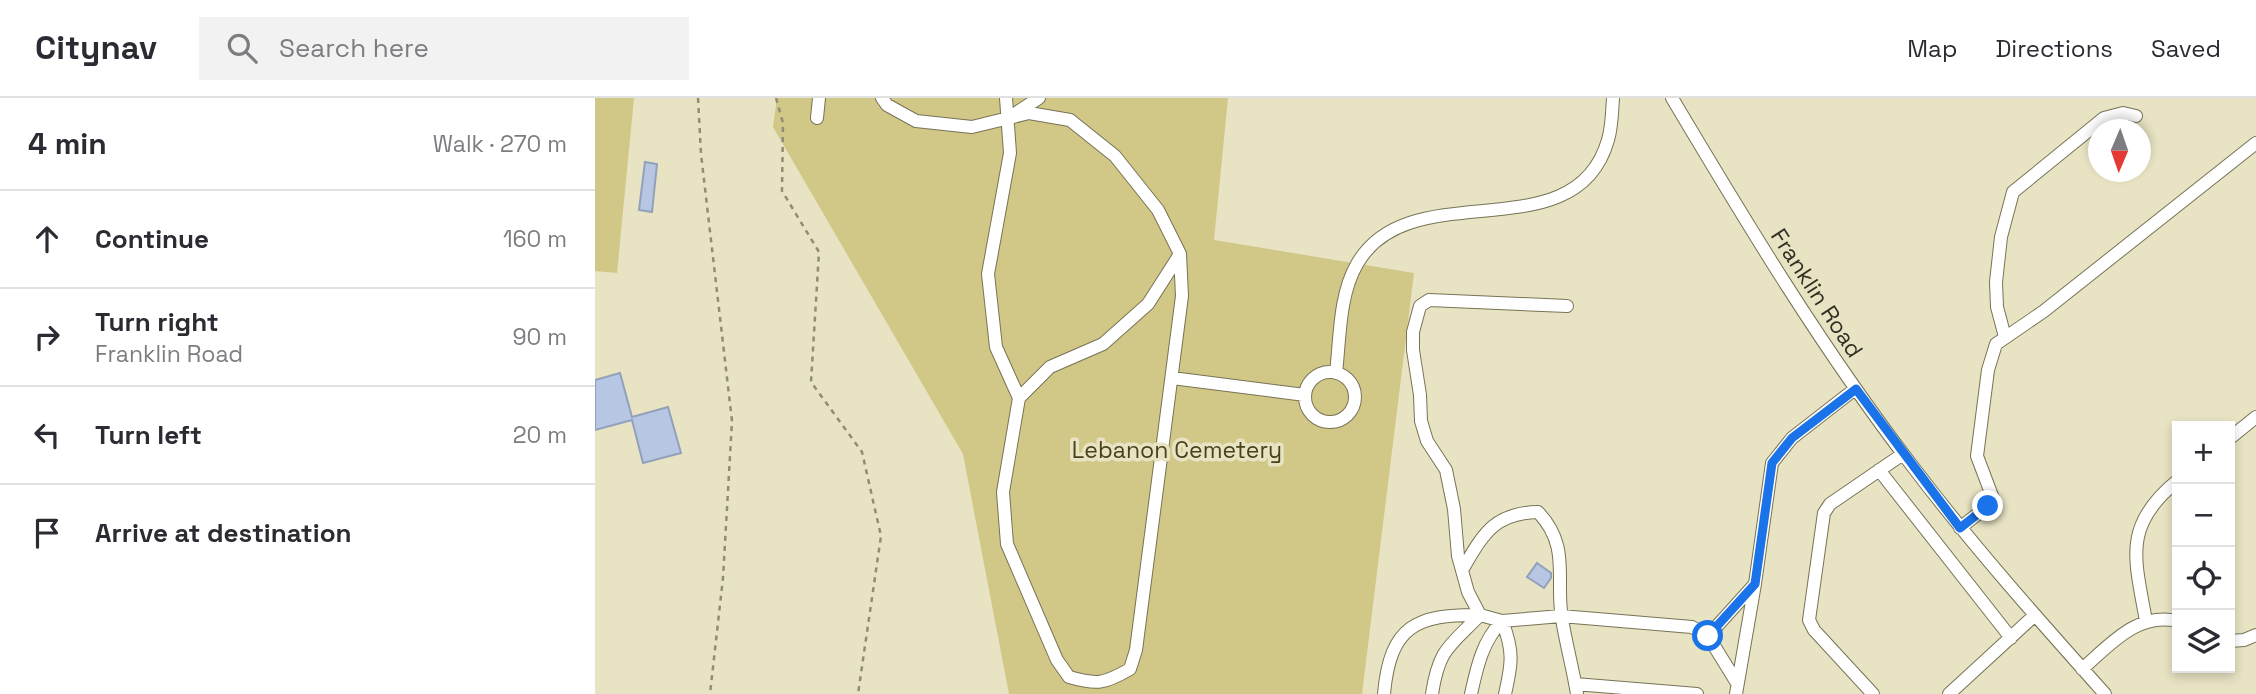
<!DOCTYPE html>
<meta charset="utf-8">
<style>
:root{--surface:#fff;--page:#f2f2f3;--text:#2b2b33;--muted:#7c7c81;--line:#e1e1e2}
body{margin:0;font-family:"Space Grotesk",sans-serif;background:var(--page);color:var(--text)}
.controls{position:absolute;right:21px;bottom:21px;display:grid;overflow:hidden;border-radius:0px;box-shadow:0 4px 10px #0003}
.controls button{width:63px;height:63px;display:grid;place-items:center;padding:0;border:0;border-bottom:2px solid var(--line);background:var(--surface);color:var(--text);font:35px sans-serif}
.compass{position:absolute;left:1493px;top:21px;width:63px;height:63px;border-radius:50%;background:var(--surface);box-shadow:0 4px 10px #0003;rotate:182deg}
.stop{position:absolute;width:21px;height:21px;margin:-16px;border:5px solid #1a73e8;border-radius:50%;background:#fff}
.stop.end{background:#1a73e8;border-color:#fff;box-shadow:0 2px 7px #0008}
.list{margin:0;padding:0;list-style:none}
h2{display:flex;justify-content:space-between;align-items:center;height:91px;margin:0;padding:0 28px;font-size:30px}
h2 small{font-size:23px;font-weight:400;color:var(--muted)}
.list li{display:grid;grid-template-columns:46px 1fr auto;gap:21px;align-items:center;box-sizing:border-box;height:98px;padding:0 28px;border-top:2px solid var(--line)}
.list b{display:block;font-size:26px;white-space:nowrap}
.list p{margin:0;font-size:23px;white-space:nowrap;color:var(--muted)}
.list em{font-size:23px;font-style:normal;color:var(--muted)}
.icon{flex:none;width:38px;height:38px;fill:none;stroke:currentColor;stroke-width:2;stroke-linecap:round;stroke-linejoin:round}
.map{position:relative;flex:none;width:1661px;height:596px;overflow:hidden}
header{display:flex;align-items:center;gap:42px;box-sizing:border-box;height:98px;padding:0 35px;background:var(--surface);border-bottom:2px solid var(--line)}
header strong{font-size:33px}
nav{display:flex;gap:38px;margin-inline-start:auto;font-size:24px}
.search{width:490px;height:63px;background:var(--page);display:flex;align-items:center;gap:18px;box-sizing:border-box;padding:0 24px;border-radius:0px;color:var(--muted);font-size:26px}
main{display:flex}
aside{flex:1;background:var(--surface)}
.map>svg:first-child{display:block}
.green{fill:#d1c787}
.building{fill:#b7c6e2;stroke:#91a0bb;stroke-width:2}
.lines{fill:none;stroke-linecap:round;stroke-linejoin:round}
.minor-casing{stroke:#787356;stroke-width:14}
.path{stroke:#908d76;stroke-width:2.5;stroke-dasharray:5 5;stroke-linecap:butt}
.minor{stroke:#fff;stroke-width:12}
.route{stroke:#1a73e8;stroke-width:9}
.labels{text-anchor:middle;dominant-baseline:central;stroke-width:7;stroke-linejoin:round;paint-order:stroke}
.street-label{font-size:23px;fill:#323024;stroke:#e8e3c3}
.park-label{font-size:23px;fill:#48421b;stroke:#e8e3c3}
</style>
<header>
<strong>Citynav</strong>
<div class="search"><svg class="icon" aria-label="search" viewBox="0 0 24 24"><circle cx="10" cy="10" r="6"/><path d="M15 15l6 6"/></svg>Search here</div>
<nav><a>Map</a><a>Directions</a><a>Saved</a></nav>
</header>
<main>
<aside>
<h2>4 min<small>Walk · 270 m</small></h2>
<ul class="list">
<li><svg class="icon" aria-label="ahead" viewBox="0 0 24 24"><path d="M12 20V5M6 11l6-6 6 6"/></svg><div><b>Continue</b></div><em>160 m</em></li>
<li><svg class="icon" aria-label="right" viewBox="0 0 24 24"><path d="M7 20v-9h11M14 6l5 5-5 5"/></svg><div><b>Turn right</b><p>Franklin Road</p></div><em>90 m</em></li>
<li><svg class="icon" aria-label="left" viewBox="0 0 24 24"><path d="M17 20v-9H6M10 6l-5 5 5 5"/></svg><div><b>Turn left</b></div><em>20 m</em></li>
<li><svg class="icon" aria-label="arrive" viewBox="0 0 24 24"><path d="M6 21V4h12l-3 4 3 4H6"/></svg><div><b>Arrive at destination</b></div></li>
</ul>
</aside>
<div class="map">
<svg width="1661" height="596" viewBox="0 0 1661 596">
<rect width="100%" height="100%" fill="#e8e3c3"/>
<!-- green -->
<path class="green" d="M 0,0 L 39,0 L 22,175 L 0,173 Z
M 182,0 L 633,0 L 619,142 L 819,175 L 767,596 L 414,596 L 368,356 L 178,29 Z"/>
<!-- building -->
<path class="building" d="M 50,64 L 62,66 L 57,114 L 44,112 Z
M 25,275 L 37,319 L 73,309 L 86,355 L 48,365 L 37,322 L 0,332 L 0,282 Z
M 942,465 L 956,475 L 956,480 L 949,490 L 932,479 Z"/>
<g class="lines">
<defs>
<path id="minor" d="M 287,0 L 292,7 L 321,23 L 377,29 L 434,15 L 475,22 L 520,58 L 563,112 L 585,156 L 587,198 L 541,552 L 535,571 C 509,586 502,587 474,579 L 462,562 L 412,446 L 408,394 L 424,300 L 455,269 L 508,246 L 553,206 L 585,156
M 411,0 L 415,55 L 393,176 L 401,249 L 424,300
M 1077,0 C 1152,126 1228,252 1318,369 C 1378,448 1444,522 1510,596
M 421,15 L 444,0
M 222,20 L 224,0
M 1410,239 L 1402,209 L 1401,184 L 1406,139 L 1418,94 L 1509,20 L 1528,15 L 1541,18
M710 299a25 25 0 1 1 50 0a25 25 0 1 1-50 0Z
M 741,275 C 745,240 744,197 762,166 C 815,73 980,157 1013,42 C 1017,29 1017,14 1018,0
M 577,280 L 710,297
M 1635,340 L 1661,319
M 1284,372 L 1416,540
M 1365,430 L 1399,403 L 1382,358 L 1393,272 L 1401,246 L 1449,213 L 1661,45
M 867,472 C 888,437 898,415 943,414 C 976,449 960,480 967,521 C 971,546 978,571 982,596
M 1551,523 C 1540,461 1527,428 1582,383
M 1113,538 L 1160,486
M 1635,543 L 1649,542 L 1661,537
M 1487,571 C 1515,547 1542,514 1582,523
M 980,586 L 1102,596
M 789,596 C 795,528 821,516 885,517
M 837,596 C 844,550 855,548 885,517
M 876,596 C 882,569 887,544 907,523 L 966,518 L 1097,529 L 1113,538 L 1142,585
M 910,596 C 917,566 919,553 907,523 L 885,517 L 873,494 L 863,458 L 859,411 L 851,372 L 832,343 L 826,323 L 825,297 L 818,252 L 818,234 L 825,208 L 834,202 L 972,208
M 1141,596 L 1160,486 L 1177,365 L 1197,340 L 1260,291
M 1278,596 L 1219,532 L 1214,522 L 1229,415 L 1235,406 L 1308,356
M 1354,596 L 1440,517"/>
</defs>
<!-- minor casing -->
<use href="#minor" class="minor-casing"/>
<!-- path -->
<path class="path" d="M 103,0 L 106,56 L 137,323 L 128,480 L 115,596
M 181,0 L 188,25 L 187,93 L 224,154 L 216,284 L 267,354 L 286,438 L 263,596"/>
<!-- minor -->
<use href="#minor" class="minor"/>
</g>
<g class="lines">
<!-- route -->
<path class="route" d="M 1113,538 L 1160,486 L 1177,365 L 1197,340 L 1261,291 L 1365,430 L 1393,408"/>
</g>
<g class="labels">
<!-- street labels -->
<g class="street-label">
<text transform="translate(1222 195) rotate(57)">Franklin Road</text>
</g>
<!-- park labels -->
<g class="park-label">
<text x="582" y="352">Lebanon Cemetery</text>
</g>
</g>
</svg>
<div class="controls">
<button>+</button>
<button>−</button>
<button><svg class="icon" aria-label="locate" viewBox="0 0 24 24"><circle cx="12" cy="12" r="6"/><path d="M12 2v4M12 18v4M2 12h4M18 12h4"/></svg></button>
<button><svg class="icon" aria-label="layers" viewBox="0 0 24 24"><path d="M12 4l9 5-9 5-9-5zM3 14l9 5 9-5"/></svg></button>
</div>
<svg class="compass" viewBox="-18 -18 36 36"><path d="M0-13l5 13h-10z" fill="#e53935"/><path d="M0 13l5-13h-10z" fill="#7c7c81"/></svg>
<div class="stop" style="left:1113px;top:538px"></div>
<div class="stop end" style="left:1393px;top:408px"></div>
</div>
</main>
